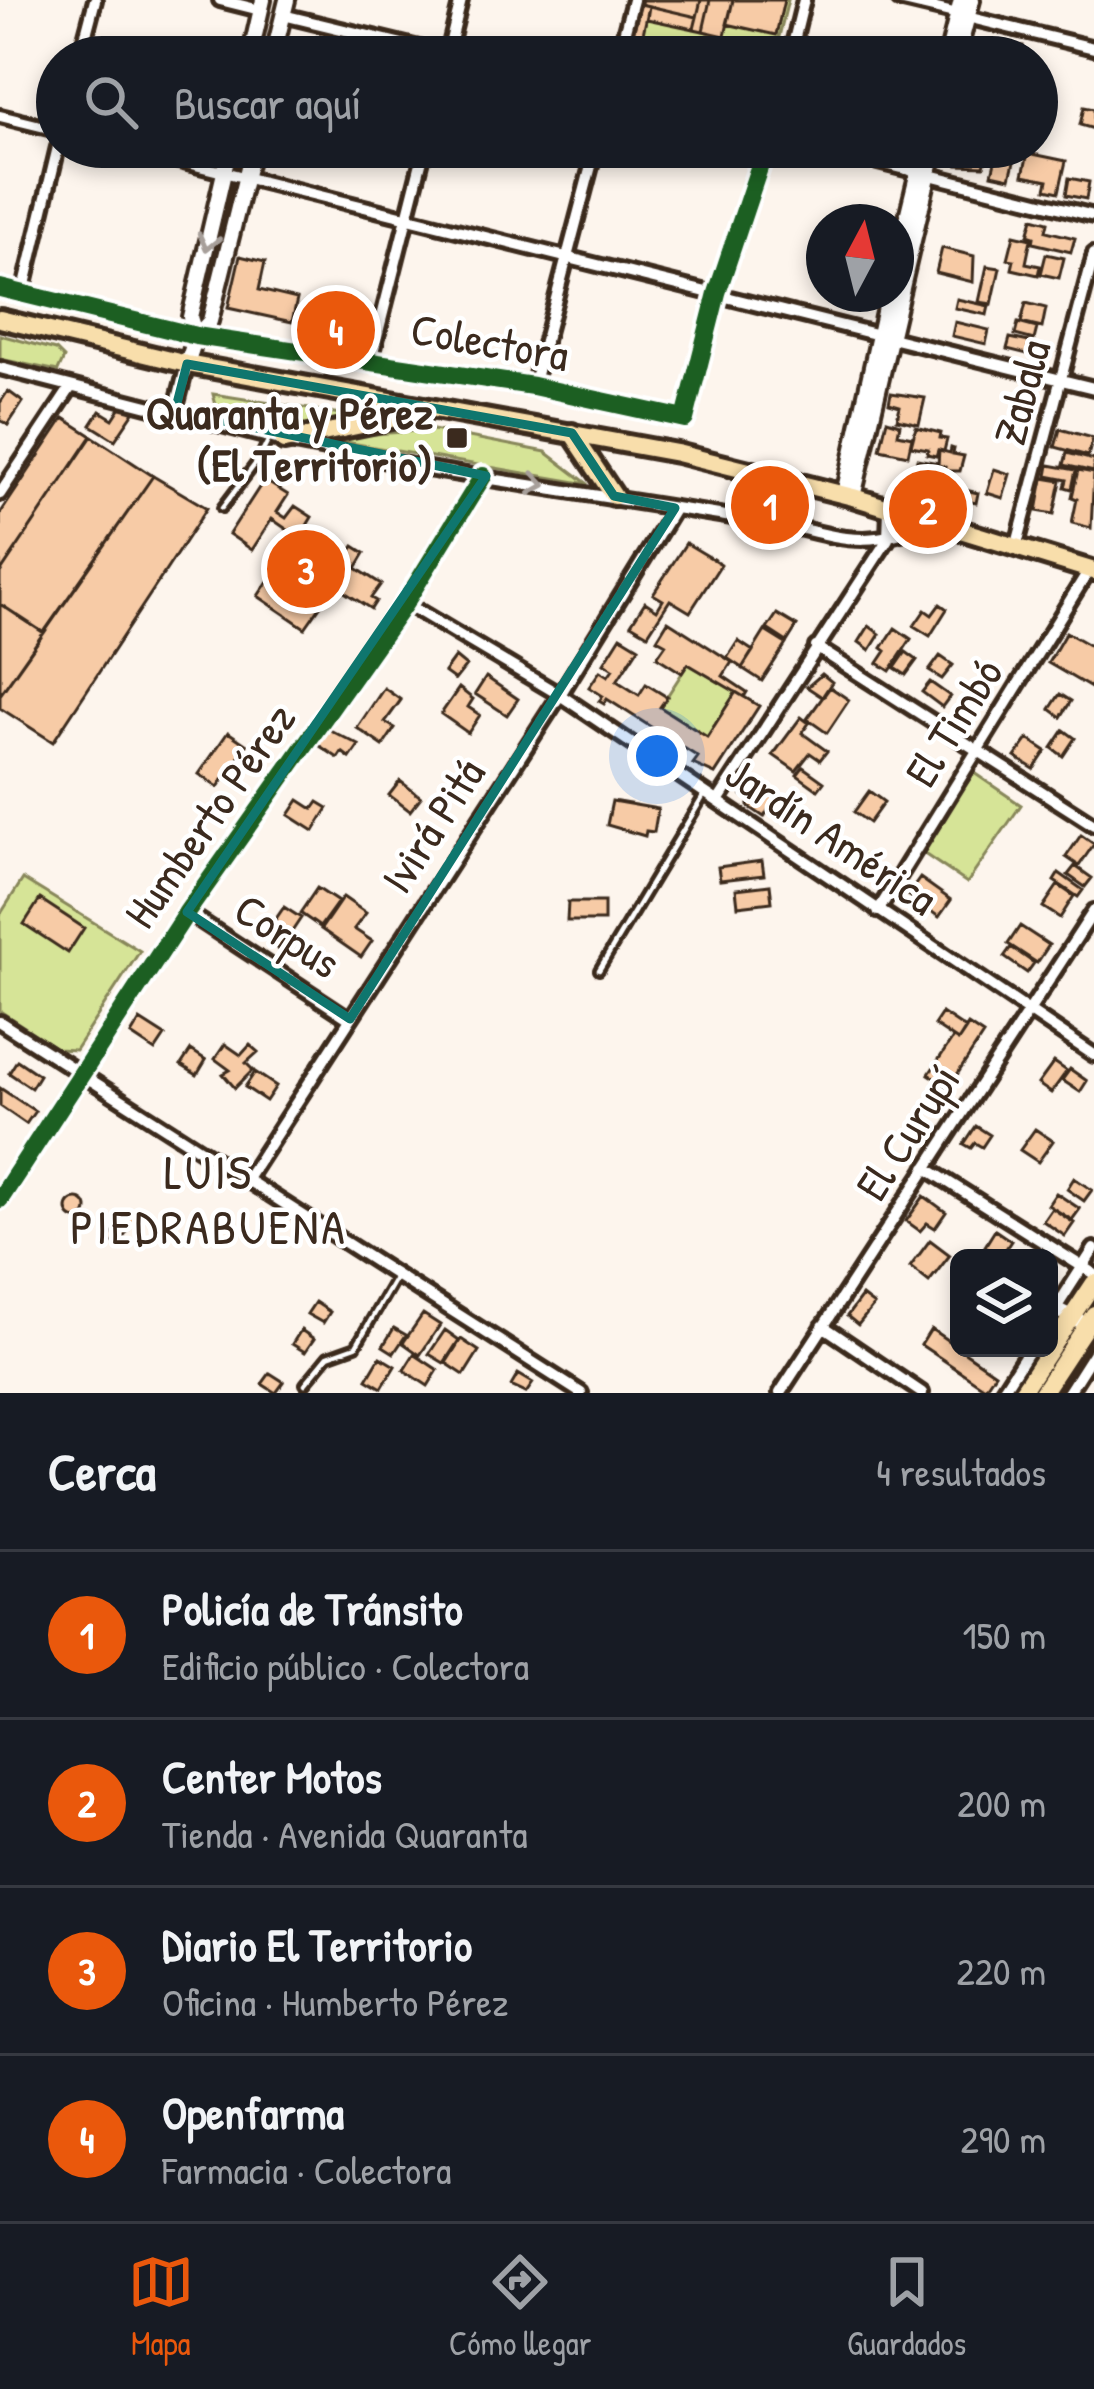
<!DOCTYPE html>
<html lang="es">
<meta charset="utf-8">
<style>
:root{--surface:#171b24;--page:#242831;--text:#f1f3f6;--muted:#9ea1a6;--line:#363941;--accent:#ea580c}
body{margin:0;font-family:"Patrick Hand",sans-serif;background:var(--page);color:var(--text)}
.controls{position:absolute;right:36px;bottom:36px;display:grid;overflow:hidden;border-radius:18px;box-shadow:0 6px 18px #0003}
.controls button{width:108px;height:108px;display:grid;place-items:center;padding:0;border:0;border-bottom:3px solid var(--line);background:var(--surface);color:var(--text);font:60px sans-serif}
.compass{position:absolute;left:806px;top:204px;width:108px;height:108px;border-radius:50%;background:var(--surface);box-shadow:0 6px 18px #0003;rotate:7deg}
.you{position:absolute;left:657px;top:756px;width:42px;height:42px;margin:-30px;border:9px solid #fff;border-radius:50%;background:#1a73e8;box-shadow:0 0 0 18px #1a73e833}
.badge{display:grid;place-items:center;width:78px;height:78px;border-radius:50%;background:var(--accent);color:#fff;font-size:39px;font-weight:700}
.pin{position:absolute;translate:-50% -50%;border:6px solid #fff;box-shadow:0 3px 12px #0006}
.list{margin:0;padding:0;list-style:none}
h2{display:flex;justify-content:space-between;align-items:center;height:156px;margin:0;padding:0 48px;font-size:51px}
h2 small{font-size:39px;font-weight:400;color:var(--muted)}
.list li{display:grid;grid-template-columns:78px 1fr auto;gap:36px;align-items:center;box-sizing:border-box;height:168px;padding:0 48px;border-top:3px solid var(--line)}
.list b{display:block;font-size:45px;white-space:nowrap}
.list p{margin:0;font-size:39px;white-space:nowrap;color:var(--muted)}
.list em{font-size:39px;font-style:normal;color:var(--muted)}
.icon{flex:none;width:66px;height:66px;fill:none;stroke:currentColor;stroke-width:2;stroke-linecap:round;stroke-linejoin:round}
.map{position:relative;flex:none;width:1094px;height:1393px;overflow:hidden}
.search{position:absolute;background:var(--surface);box-shadow:0 6px 18px #0003;left:36px;right:36px;top:36px;height:132px;display:flex;align-items:center;gap:30px;box-sizing:border-box;padding:0 42px;border-radius:66px;color:var(--muted);font-size:45px}
.sheet{height:828px;background:var(--surface)}
nav{display:flex;justify-content:space-around;align-items:center;box-sizing:border-box;height:168px;border-top:3px solid var(--line);background:var(--surface);font-size:33px;color:var(--muted)}
nav a{display:grid;justify-items:center;gap:6px}
nav .on{color:var(--accent)}
.map>svg:first-child{display:block}
.green{fill:#d6e497;stroke:#88875a;stroke-width:3}
.building{fill:#f7cba6;stroke:#3b2a1e;stroke-width:3}
.lines{fill:none;stroke-linecap:round;stroke-linejoin:round}
.service-casing{stroke:#3b2a1e;stroke-width:14}
.minor-casing{stroke:#3b2a1e;stroke-width:20}
.secondary-casing{stroke:#3b2a1e;stroke-width:22}
.primary-casing{stroke:#3b2a1e;stroke-width:26}
.trunk-casing{stroke:#3b2a1e;stroke-width:26}
.service{stroke:#fff;stroke-width:4.5}
.minor{stroke:#fff;stroke-width:10}
.secondary{stroke:#fff;stroke-width:14}
.primary{stroke:#f8deab;stroke-width:16}
.trunk{stroke:#f8deab;stroke-width:16}
.cycleway-casing{stroke:#fff;stroke-width:26}
.cycleway{stroke:#1b5e20;stroke-width:18}
.oneway{stroke:#a79f9a}
.marked{fill:none;stroke:#0f766e;stroke-width:9;stroke-linejoin:round}
.poi-dot{fill:#3b2a1e;stroke:#fff;stroke-width:4.5}
.labels{text-anchor:middle;dominant-baseline:central;stroke-width:9;stroke-linejoin:round;paint-order:stroke}
.street-label{font-size:45px;fill:#3b2a1e;stroke:#fff}
.poi-label{font-size:45px;font-weight:bold;fill:#3b2a1e;stroke:#fff;text-anchor:end}
.neighbourhood-label{font-size:48px;letter-spacing:3px;fill:#3b2a1e;stroke:#fff}
</style>
<div class="map">
<svg width="1094" height="1393" viewBox="0 0 1094 1393">
<rect width="100%" height="100%" fill="#fdf5ed"/>
<filter id="ink" filterUnits="userSpaceOnUse"><feTurbulence type="fractalNoise" baseFrequency=".00833" numOctaves="2"/><feDisplacementMap in="SourceGraphic" scale="24" xChannelSelector="R" yChannelSelector="G"/><feConvolveMatrix kernelMatrix="1 2 1 2 8 2 1 2 1" color-interpolation-filters="sRGB"/></filter>
<g filter="url(#ink)">
<!-- green -->
<path class="green" d="M 638,0 L 788,0 L 774,57 L 624,57 Z
M 0,335 L 56,350 L 64,358 L 58,371 L 0,359 Z
M 213,394 L 366,418 C 307,430 275,433 217,409 Z
M 433,430 L 546,452 L 588,484 L 345,442 L 344,436 Z
M 688,664 L 736,692 L 707,737 L 660,707 Z
M 974,773 L 1021,805 L 967,883 L 920,851 Z
M 23,879 L 140,951 L 75,1050 L 58,1049 L 0,1011 L 0,915 Z"/>
<!-- building -->
<path class="building" d="M 641,0 L 701,0 L 697,17 L 640,4 Z
M 701,0 L 710,0 L 703,31 L 694,29 Z
M 710,0 L 733,0 L 725,36 L 703,31 Z
M 733,0 L 784,0 L 776,35 L 727,24 Z
M 640,4 L 649,6 L 638,57 L 628,57 Z
M 649,6 L 697,17 L 694,29 L 647,19 Z
M 996,41 L 1023,46 L 1021,57 L 993,57 Z
M 709,44 L 765,56 L 765,57 L 706,57 Z
M 1084,107 L 1094,109 L 1094,129 L 1080,125 Z
M 962,147 L 989,147 L 984,166 L 958,165 Z
M 997,153 L 1015,158 L 1010,178 L 992,174 Z
M 1028,153 L 1066,161 L 1059,192 L 1046,189 L 1048,180 L 1023,175 Z
M 1069,178 L 1089,182 L 1086,199 L 1066,195 Z
M 1033,218 L 1048,222 L 1046,231 L 1075,238 L 1071,252 L 1033,243 L 1034,237 L 1028,235 Z
M 1014,235 L 1031,239 L 1026,263 L 1040,266 L 1038,275 L 1012,269 L 1014,260 L 1008,259 Z
M 942,248 L 974,256 L 973,282 L 936,273 Z
M 1046,254 L 1064,258 L 1059,278 L 1041,274 Z
M 240,256 L 265,262 L 259,290 L 297,299 L 292,322 L 228,308 Z
M 987,266 L 1000,268 L 992,304 L 979,302 Z
M 957,299 L 989,306 L 987,315 L 955,308 Z
M 1026,303 L 1046,308 L 1042,328 L 1021,323 Z
M 955,322 L 989,330 L 986,344 L 952,336 Z
M 1018,323 L 1037,328 L 1034,340 L 1015,335 Z
M 1010,338 L 1029,342 L 1027,354 L 1007,349 Z
M 8,391 L 23,402 L 8,425 L 0,420 L 0,403 Z
M 891,393 L 925,398 L 919,424 L 897,419 L 900,406 L 889,403 Z
M 122,405 L 134,412 L 115,440 L 91,425 L 100,411 L 113,419 Z
M 64,418 L 92,436 L 0,573 L 0,514 Z
M 887,420 L 900,424 L 898,434 L 912,437 L 908,455 L 880,449 Z
M 916,427 L 941,433 L 940,438 L 947,439 L 944,451 L 938,450 L 936,456 L 927,454 L 928,449 L 911,446 Z
M 1060,429 L 1093,438 L 1088,456 L 1055,447 Z
M 92,436 L 153,476 L 44,633 L 0,604 L 0,573 Z
M 951,448 L 954,449 L 953,454 L 964,456 L 960,471 L 944,471 L 945,467 L 938,465 L 939,450 L 950,453 Z
M 1067,453 L 1094,460 L 1094,472 L 1064,465 Z
M 917,459 L 938,463 L 935,475 L 914,470 Z
M 1049,465 L 1076,470 L 1072,489 L 1065,487 L 1067,480 L 1047,476 Z
M 994,469 L 1010,474 L 1003,498 L 987,493 Z
M 1078,470 L 1094,473 L 1091,528 L 1072,523 L 1077,499 L 1072,497 Z
M 153,476 L 207,508 L 53,742 L 0,708 L 0,695 Z
M 1043,478 L 1061,481 L 1054,514 L 1037,511 Z
M 264,480 L 288,495 L 277,512 L 286,518 L 295,506 L 312,517 L 303,532 L 345,560 L 354,546 L 365,553 L 356,568 L 381,584 L 371,598 L 376,601 L 371,609 L 335,586 L 327,598 L 276,565 L 295,535 L 272,519 L 252,550 L 229,534 Z
M 952,487 L 978,493 L 976,503 L 950,497 Z
M 686,543 L 721,564 L 690,612 L 670,600 L 648,634 L 631,624 L 645,602 L 657,610 L 663,600 L 653,594 Z
M 276,569 L 324,601 L 305,628 L 258,596 Z
M 0,604 L 44,633 L 0,695 Z
M 940,604 L 947,609 L 930,636 L 914,626 L 925,610 L 932,615 Z
M 777,614 L 797,626 L 787,642 L 767,629 Z
M 668,621 L 732,662 L 723,676 L 747,692 L 744,697 L 688,664 L 682,673 L 657,657 L 666,644 L 657,639 Z
M 869,626 L 880,634 L 870,650 L 859,642 Z
M 895,628 L 911,639 L 890,671 L 878,663 L 886,651 L 882,648 Z
M 765,631 L 786,644 L 762,681 L 742,668 Z
M 1066,632 L 1094,648 L 1091,688 L 1048,663 Z
M 621,636 L 639,647 L 617,681 L 639,695 L 646,684 L 667,697 L 660,707 L 707,737 L 736,692 L 759,706 L 715,774 L 693,764 L 698,757 L 607,699 L 604,704 L 599,701 L 603,696 L 589,687 L 600,671 L 608,676 L 613,669 L 604,663 Z
M 738,641 L 753,651 L 742,668 L 727,658 Z
M 906,652 L 917,660 L 906,675 L 895,668 Z
M 940,656 L 953,665 L 942,679 L 929,671 Z
M 455,657 L 466,666 L 455,680 L 444,672 Z
M 822,674 L 832,682 L 822,697 L 807,687 Z
M 486,677 L 518,699 L 507,715 L 475,694 Z
M 930,682 L 950,696 L 942,707 L 922,692 Z
M 830,687 L 849,700 L 827,733 L 807,719 Z
M 384,688 L 401,700 L 385,722 L 395,728 L 383,746 L 357,728 Z
M 459,688 L 473,699 L 468,707 L 480,715 L 468,733 L 441,714 Z
M 1060,694 L 1071,701 L 1061,717 L 1050,709 Z
M 801,717 L 809,723 L 802,733 L 827,751 L 820,760 L 810,753 L 796,771 L 773,755 Z
M 324,727 L 359,745 L 350,758 L 342,752 L 338,758 L 314,742 Z
M 1064,730 L 1075,738 L 1063,756 L 1052,748 Z
M 228,732 L 247,745 L 218,787 L 199,774 Z
M 1028,739 L 1046,751 L 1034,769 L 1015,757 Z
M 803,767 L 824,782 L 818,790 L 797,775 Z
M 753,777 L 779,793 L 764,817 L 748,806 L 751,801 L 742,795 Z
M 400,781 L 421,797 L 410,811 L 389,795 Z
M 869,791 L 884,802 L 869,823 L 854,812 Z
M 299,800 L 313,809 L 318,802 L 328,808 L 314,831 L 289,815 Z
M 612,801 L 658,809 L 654,832 L 646,831 L 645,836 L 607,825 Z
M 1081,835 L 1094,844 L 1079,866 L 1066,857 Z
M 762,861 L 764,875 L 720,880 L 718,867 Z
M 1075,866 L 1092,878 L 1085,887 L 1068,875 Z
M 1059,873 L 1083,890 L 1078,897 L 1054,881 Z
M 920,878 L 951,900 L 939,917 L 908,895 Z
M 770,885 L 772,902 L 738,906 L 736,889 Z
M 1058,885 L 1074,896 L 1060,918 L 1043,907 Z
M 317,888 L 338,902 L 320,927 L 300,913 Z
M 343,897 L 366,913 L 354,929 L 372,941 L 361,957 L 321,929 Z
M 40,899 L 84,928 L 68,953 L 24,924 Z
M 568,902 L 604,902 L 604,921 L 567,921 Z
M 284,907 L 301,918 L 287,939 L 277,932 L 281,927 L 273,923 Z
M 272,926 L 284,940 L 278,949 L 263,938 Z
M 1020,926 L 1049,945 L 1037,963 L 1008,944 Z
M 1011,947 L 1034,963 L 1027,973 L 1004,957 Z
M 942,1013 L 966,1029 L 958,1041 L 934,1025 Z
M 140,1020 L 165,1036 L 155,1051 L 131,1035 Z
M 968,1025 L 983,1035 L 949,1087 L 929,1074 L 953,1038 L 958,1041 Z
M 225,1044 L 241,1055 L 250,1045 L 258,1052 L 246,1063 L 253,1070 L 235,1088 L 223,1074 L 230,1070 L 215,1059 Z
M 191,1050 L 206,1060 L 197,1075 L 181,1065 Z
M 17,1060 L 39,1075 L 31,1088 L 9,1073 Z
M 1054,1062 L 1067,1071 L 1051,1093 L 1038,1084 Z
M 1070,1069 L 1087,1081 L 1080,1092 L 1062,1080 Z
M 255,1072 L 276,1086 L 266,1101 L 245,1087 Z
M 0,1088 L 35,1111 L 26,1124 L 0,1106 Z
M 976,1126 L 990,1135 L 982,1147 L 975,1143 L 971,1148 L 964,1144 Z
M 1035,1129 L 1053,1141 L 1038,1162 L 1020,1150 Z
M 1074,1178 L 1092,1190 L 1084,1201 L 1067,1189 Z
M 1056,1193 L 1080,1209 L 1072,1220 L 1048,1205 Z
M 924,1196 L 946,1212 L 935,1228 L 927,1223 L 920,1231 L 906,1221 Z
M67 1209a10 10 0 1 1 20 0a10 10 0 1 1-20 0Z
M 1052,1208 L 1074,1223 L 1065,1236 L 1043,1221 Z
M 129,1209 L 138,1215 L 118,1246 L 108,1240 Z
M 995,1230 L 1011,1241 L 1001,1256 L 985,1246 Z
M 930,1240 L 950,1255 L 929,1282 L 910,1267 Z
M 862,1296 L 874,1305 L 858,1325 L 847,1316 Z
M 315,1302 L 330,1312 L 323,1323 L 307,1314 Z
M 423,1314 L 440,1325 L 420,1355 L 403,1343 Z
M 394,1328 L 406,1335 L 394,1353 L 383,1346 Z
M 931,1329 L 995,1373 L 985,1388 L 921,1345 Z
M 301,1330 L 314,1339 L 305,1352 L 292,1344 Z
M 445,1330 L 459,1340 L 444,1363 L 429,1354 Z
M 461,1339 L 479,1351 L 464,1375 L 446,1363 Z
M 414,1354 L 438,1370 L 428,1386 L 404,1370 Z
M 380,1357 L 395,1366 L 382,1388 L 367,1379 Z
M 270,1373 L 284,1382 L 276,1393 L 262,1384 Z
M 518,1374 L 533,1383 L 526,1393 L 511,1386 Z"/>
<g class="lines">
<defs>
<path id="service" d="M 222,508 L 259,459 L 270,437
M 599,970 L 703,797
M 305,1384 L 328,1356 L 356,1346 L 397,1275"/>
<path id="minor" d="M 220,0 L 260,10
M 899,0 L 958,14
M 283,15 L 456,57
M 967,17 L 1094,48
M 80,57 L 95,0
M 447,57 L 461,0
M 618,57 L 633,0
M 790,57 L 804,0
M 0,116 L 57,130
M 123,147 L 879,335
M 818,147 L 1094,216
M 0,288 L 196,336 L 533,386 L 685,419 L 717,293 L 766,147
M 23,293 L 58,147
M 891,338 L 1094,388
M 371,360 L 425,147
M 0,368 L 284,441 L 428,469 L 795,527 C 857,543 872,544 933,523
M 533,386 L 596,147
M 175,411 L 187,364
M 0,494 L 71,387
M 1016,548 L 1094,254
M 405,603 L 560,695 L 1094,1055
M 816,647 L 1094,825
M 718,801 L 888,539 L 889,509
M 878,911 L 1089,570
M 187,912 L 350,1019
M 0,1022 L 581,1393
M 926,1168 L 1094,1274
M 247,1179 L 560,695 L 675,508
M 0,1199 L 187,912 L 405,603 L 483,476
M 1049,1319 L 1094,1249
M 823,1326 L 922,1393
M 780,1393 L 1094,911
M 1001,1393 L 1030,1348
M 1068,1393 L 1094,1352"/>
<path id="secondary" d="M 250,57 L 263,0
M 273,57 L 287,0
M 947,57 L 961,0
M 957,57 L 972,0
M 896,262 L 924,147
M 196,336 L 190,317 L 230,147
M 187,364 L 196,336 L 210,321 L 253,147
M 844,494 L 888,294
M 853,497 L 935,147
M 1055,1309 L 1078,1320"/>
<path id="primary" d="M 1021,1393 L 1094,1283
M 1042,1393 L 1094,1314"/>
<path id="trunk" d="M 0,319 L 187,364 L 677,453 L 853,497 L 1094,571
M 572,433 L 614,496
M 284,441 L 425,412"/>
</defs>
<!-- service casing -->
<use href="#service" class="service-casing"/>
<!-- minor casing -->
<use href="#minor" class="minor-casing"/>
<!-- secondary casing -->
<use href="#secondary" class="secondary-casing"/>
<!-- primary casing -->
<use href="#primary" class="primary-casing"/>
<!-- trunk casing -->
<use href="#trunk" class="trunk-casing"/>
<!-- service -->
<use href="#service" class="service"/>
<!-- minor -->
<use href="#minor" class="minor"/>
<!-- secondary -->
<use href="#secondary" class="secondary"/>
<!-- primary -->
<use href="#primary" class="primary"/>
<!-- trunk -->
<use href="#trunk" class="trunk"/>
<defs>
<path id="cycleway" d="M 0,288 L 196,336 L 533,386 L 685,419 L 717,293 L 766,147
M 0,1199 L 187,912 L 405,603 L 483,476"/>
</defs>
<!-- cycleway casing -->
<use href="#cycleway" class="cycleway-casing"/>
<!-- cycleway -->
<use href="#cycleway" class="cycleway"/>
</g>
<!-- one-way arrows -->
<defs><path id="oneway-chevron" d="M-2-3.5L2.5 0L-2 3.5" fill="none" stroke-width="1.6" stroke-linecap="round" stroke-linejoin="round" transform="scale(3)"/></defs>
<g class="oneway">
<use href="#oneway-chevron" transform="translate(208 242) rotate(104)"/>
<use href="#oneway-chevron" transform="translate(537 484) rotate(9)"/>
</g>
</g>
<!-- marked area -->
<path class="marked" d="M 187,364 L 572,433 L 614,496 L 675,508 L 350,1019 L 187,912 L 486,476 L 175,411 Z"/>
<!-- markers -->
<rect class="poi-dot" x="445" y="426" width="24" height="24" rx="6"/>
<g class="labels">
<!-- street labels -->
<g class="street-label">
<text transform="translate(490 341) rotate(10)">Colectora</text>
<text transform="translate(1021 392) rotate(-75)">Zabala</text>
<text transform="translate(953 722) rotate(-58)">El Timbó</text>
<text transform="translate(209 815) rotate(-55)">Humberto Pérez</text>
<text transform="translate(432 825) rotate(-57)">Ivirá Pitá</text>
<text transform="translate(832 835) rotate(34)">Jardín América</text>
<text transform="translate(288 935) rotate(33)">Corpus</text>
<text transform="translate(907 1132) rotate(-57)">El Curupí</text>
</g>
<!-- poi labels -->
<g class="poi-label">
<text x="433" y="412">Quaranta y Pérez<tspan x="433" dy="52">(El Territorio)</tspan></text>
</g>
<!-- neighbourhood labels -->
<g class="neighbourhood-label">
<text x="209" y="1171">LUIS<tspan x="209" dy="55">PIEDRABUENA</tspan></text>
</g>
</g>
</svg>
<div class="controls">
<button><svg class="icon" aria-label="layers" viewBox="0 0 24 24"><path d="M12 4l9 5-9 5-9-5zM3 14l9 5 9-5"/></svg></button>
</div>
<svg class="compass" viewBox="-18 -18 36 36"><path d="M0-13l5 13h-10z" fill="#e53935"/><path d="M0 13l5-13h-10z" fill="#9ea1a6"/></svg>
<div class="you"></div>
<div class="pin badge" style="left:770px;top:505px">1</div>
<div class="pin badge" style="left:928px;top:509px">2</div>
<div class="pin badge" style="left:306px;top:569px">3</div>
<div class="pin badge" style="left:336px;top:330px">4</div>
<div class="search"><svg class="icon" aria-label="search" viewBox="0 0 24 24"><circle cx="10" cy="10" r="6"/><path d="M15 15l6 6"/></svg>Buscar aquí</div>
</div>
<section class="sheet">
<h2>Cerca<small>4 resultados</small></h2>
<ul class="list">
<li><span class="badge">1</span><div><b>Policía de Tránsito</b><p>Edificio público · Colectora</p></div><em>150 m</em></li>
<li><span class="badge">2</span><div><b>Center Motos</b><p>Tienda · Avenida Quaranta</p></div><em>200 m</em></li>
<li><span class="badge">3</span><div><b>Diario El Territorio</b><p>Oficina · Humberto Pérez</p></div><em>220 m</em></li>
<li><span class="badge">4</span><div><b>Openfarma</b><p>Farmacia · Colectora</p></div><em>290 m</em></li>
</ul>
</section>
<nav>
<a class="on"><svg class="icon" aria-label="map" viewBox="0 0 24 24"><path d="M3 6l6-2 6 2 6-2v14l-6 2-6-2-6 2zM9 4v14M15 6v14"/></svg>Mapa</a>
<a><svg class="icon" aria-label="directions" viewBox="0 0 24 24"><path d="M12 3l9 9-9 9-9-9zM9 14v-3h6M13 9l2 2-2 2"/></svg>Cómo llegar</a>
<a><svg class="icon" aria-label="saved" viewBox="0 0 24 24"><path d="M7 4h10v16l-5-4-5 4z"/></svg>Guardados</a>
</nav>
